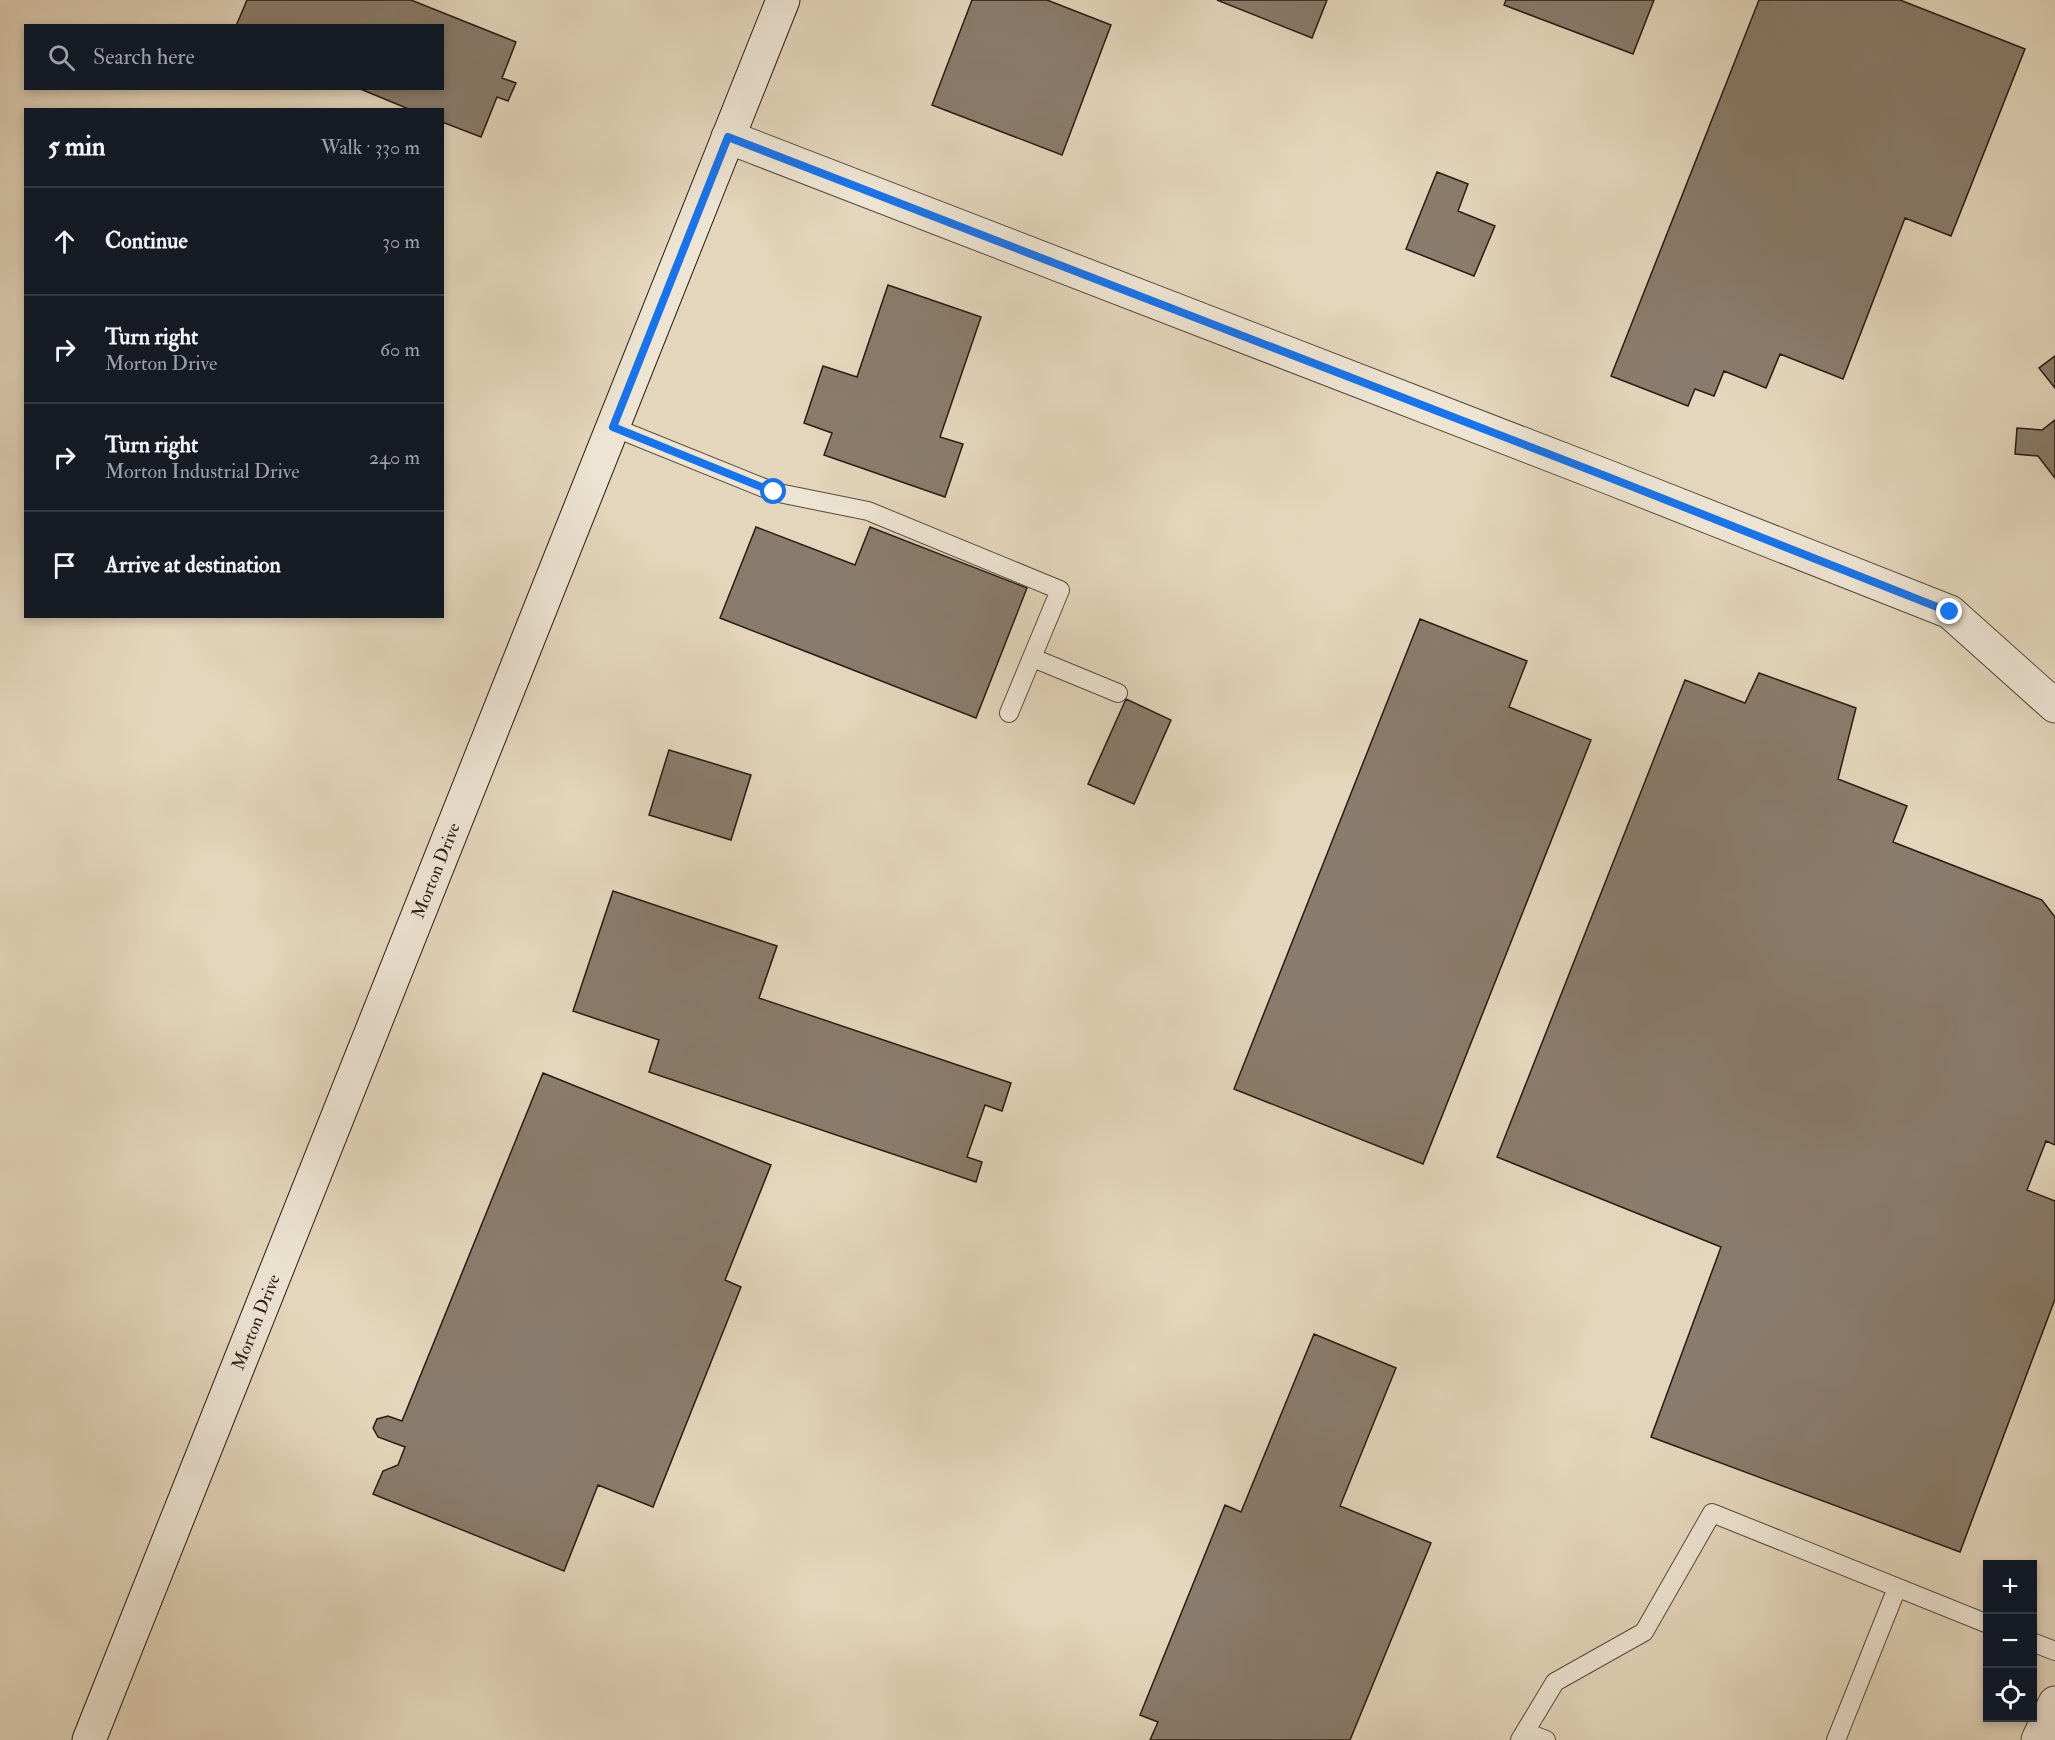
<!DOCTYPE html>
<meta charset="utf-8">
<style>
:root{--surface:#171b24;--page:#242831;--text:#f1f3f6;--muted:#9ea1a6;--line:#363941}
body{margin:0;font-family:"IM FELL Double Pica",serif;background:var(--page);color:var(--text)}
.controls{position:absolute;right:18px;bottom:18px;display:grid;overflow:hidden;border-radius:0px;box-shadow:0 3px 9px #0003}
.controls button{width:54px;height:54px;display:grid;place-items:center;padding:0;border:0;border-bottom:2px solid var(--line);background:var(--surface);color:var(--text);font:30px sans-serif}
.stop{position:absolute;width:18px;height:18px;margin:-14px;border:4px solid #1a73e8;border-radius:50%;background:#fff}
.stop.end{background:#1a73e8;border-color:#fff;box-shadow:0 2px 6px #0008}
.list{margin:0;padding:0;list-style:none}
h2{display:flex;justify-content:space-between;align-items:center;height:78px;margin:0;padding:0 24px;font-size:26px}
h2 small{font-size:20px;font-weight:400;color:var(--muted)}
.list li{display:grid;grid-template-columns:39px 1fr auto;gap:18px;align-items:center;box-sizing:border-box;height:108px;padding:0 24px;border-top:2px solid var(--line)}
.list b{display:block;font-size:22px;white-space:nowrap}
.list p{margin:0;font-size:20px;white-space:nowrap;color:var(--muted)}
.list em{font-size:20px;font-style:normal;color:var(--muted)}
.icon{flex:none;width:33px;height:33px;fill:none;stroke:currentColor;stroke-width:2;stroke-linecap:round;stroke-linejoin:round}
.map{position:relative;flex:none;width:2055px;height:1740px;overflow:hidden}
.search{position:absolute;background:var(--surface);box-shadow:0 3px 9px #0003;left:24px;top:24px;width:420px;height:66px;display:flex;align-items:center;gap:15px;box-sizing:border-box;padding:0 21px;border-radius:0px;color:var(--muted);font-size:22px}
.panel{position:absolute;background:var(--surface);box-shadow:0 3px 9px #0003;left:24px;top:108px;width:420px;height:510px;border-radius:0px}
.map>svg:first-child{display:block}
.building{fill:#8a7c6c;stroke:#291b15;stroke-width:1.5}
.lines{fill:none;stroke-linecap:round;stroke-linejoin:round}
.lane-casing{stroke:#584a3f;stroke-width:20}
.street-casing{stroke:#584a3f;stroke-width:35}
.secondary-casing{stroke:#291b15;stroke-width:35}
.lane{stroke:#ede4d3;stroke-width:18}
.street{stroke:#ede4d3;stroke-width:33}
.secondary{stroke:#ede4d3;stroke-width:33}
.route{stroke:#1a73e8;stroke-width:8}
.labels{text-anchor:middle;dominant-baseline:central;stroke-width:4.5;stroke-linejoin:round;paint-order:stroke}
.street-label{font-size:18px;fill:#291b15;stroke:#ede4d3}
</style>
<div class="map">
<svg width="2055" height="1740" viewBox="0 0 2055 1740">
<rect width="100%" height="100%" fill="#e4d6bc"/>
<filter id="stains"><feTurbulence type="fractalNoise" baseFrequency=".00333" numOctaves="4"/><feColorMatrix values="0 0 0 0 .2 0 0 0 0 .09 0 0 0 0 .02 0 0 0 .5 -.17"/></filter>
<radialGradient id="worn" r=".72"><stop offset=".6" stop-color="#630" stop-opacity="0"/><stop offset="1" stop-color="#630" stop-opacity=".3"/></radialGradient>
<!-- building -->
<path class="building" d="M 247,0 L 411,0 L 516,42 L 502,78 L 516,83 L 508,101 L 497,97 L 481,137 L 442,122 L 442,110 L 411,110 L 358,88 L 442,88 L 442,26 L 236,26 Z
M 972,0 L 1047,0 L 1111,25 L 1062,155 L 932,105 Z
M 1217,0 L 1327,0 L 1312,38 Z
M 1506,0 L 1654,0 L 1633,54 L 1504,5 Z
M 1759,0 L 1900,0 L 2025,49 L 1951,236 L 1905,218 L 1843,379 L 1780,354 L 1766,388 L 1724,371 L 1714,396 L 1695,389 L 1688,406 L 1611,376 Z
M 1437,172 L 1468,184 L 1458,211 L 1495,226 L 1474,276 L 1406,249 Z
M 888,285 L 981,317 L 940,437 L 963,444 L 945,497 L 824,455 L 832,433 L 804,423 L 823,366 L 857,377 Z
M 2055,356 L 2055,388 L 2039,368 Z
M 2055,420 L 2055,478 L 2038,456 L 2015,454 L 2017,428 L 2042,430 Z
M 756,527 L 855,565 L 870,527 L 1027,588 L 976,718 L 720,618 Z
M 1420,619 L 1527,661 L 1509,707 L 1591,740 L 1423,1164 L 1234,1089 Z
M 1759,673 L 1856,708 L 1838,779 L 1907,806 L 1893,842 L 2042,900 L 2055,917 L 2055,1145 L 2046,1141 L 2027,1190 L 2055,1201 L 2055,1299 L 1960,1552 L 1651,1437 L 1721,1247 L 1497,1157 L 1685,680 L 1745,703 Z
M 1126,699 L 1171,720 L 1134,804 L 1088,784 Z
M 669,750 L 751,775 L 731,840 L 649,815 Z
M 613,891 L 777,946 L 759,998 L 1011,1083 L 1002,1111 L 985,1105 L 967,1157 L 982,1162 L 976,1182 L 649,1072 L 659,1040 L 573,1011 Z
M 543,1073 L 771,1165 L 725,1280 L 741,1287 L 653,1507 L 598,1485 L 564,1571 L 373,1494 L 383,1471 L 398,1465 L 405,1447 L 378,1437 L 373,1428 L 377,1419 L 388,1416 L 402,1421 Z
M 1314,1334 L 1396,1368 L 1340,1506 L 1431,1543 L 1350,1740 L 1150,1740 L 1158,1722 L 1140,1715 L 1225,1505 L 1241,1512 Z"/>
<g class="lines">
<defs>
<path id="lane" d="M 613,427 L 774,492 L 868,511 L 1060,590 L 1009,713
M 1033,658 L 1118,693
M 2032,1642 L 2055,1651
M 1525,1732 L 1546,1740
M 1520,1740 L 1555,1682 L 1644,1632 L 1712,1513 L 1988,1624
M 1836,1740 L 1897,1588"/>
<path id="street" d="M 728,137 L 1608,477 L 1950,612 L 2055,706
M 2038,1740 L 2055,1703"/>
<g id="secondary">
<path id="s1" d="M 89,1740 L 783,0"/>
</g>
</defs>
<!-- lane casing -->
<use href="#lane" class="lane-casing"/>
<!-- street casing -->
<use href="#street" class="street-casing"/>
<!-- secondary casing -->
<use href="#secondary" class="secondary-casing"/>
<!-- lane -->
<use href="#lane" class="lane"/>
<!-- street -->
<use href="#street" class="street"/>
<!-- secondary -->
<use href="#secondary" class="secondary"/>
</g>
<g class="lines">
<!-- route -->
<path class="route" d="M 774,492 L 613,427 L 728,137 L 1608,477 L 1950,612"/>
</g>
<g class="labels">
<!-- street labels -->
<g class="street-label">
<text stroke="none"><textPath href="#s1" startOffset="936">Morton Drive</textPath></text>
<text stroke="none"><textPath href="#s1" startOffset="450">Morton Drive</textPath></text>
</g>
</g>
<rect width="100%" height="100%" filter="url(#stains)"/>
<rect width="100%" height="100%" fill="url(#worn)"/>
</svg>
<div class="controls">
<button>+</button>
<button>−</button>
<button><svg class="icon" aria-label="locate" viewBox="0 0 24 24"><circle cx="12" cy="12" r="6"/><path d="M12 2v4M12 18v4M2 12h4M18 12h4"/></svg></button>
</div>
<div class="stop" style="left:774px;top:492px"></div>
<div class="stop end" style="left:1950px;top:612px"></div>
<div class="search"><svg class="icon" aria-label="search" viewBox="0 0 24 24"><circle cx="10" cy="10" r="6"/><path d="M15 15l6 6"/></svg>Search here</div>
<section class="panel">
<h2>5 min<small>Walk · 330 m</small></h2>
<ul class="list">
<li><svg class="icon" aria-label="ahead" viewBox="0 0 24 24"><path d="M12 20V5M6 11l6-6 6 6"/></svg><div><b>Continue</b></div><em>30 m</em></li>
<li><svg class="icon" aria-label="right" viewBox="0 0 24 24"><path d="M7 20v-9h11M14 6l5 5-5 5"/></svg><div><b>Turn right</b><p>Morton Drive</p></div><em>60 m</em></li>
<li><svg class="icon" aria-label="right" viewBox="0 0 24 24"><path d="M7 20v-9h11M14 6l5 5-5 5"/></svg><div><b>Turn right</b><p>Morton Industrial Drive</p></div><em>240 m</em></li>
<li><svg class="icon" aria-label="arrive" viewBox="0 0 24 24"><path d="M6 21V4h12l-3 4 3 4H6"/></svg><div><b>Arrive at destination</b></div></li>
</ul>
</section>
</div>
